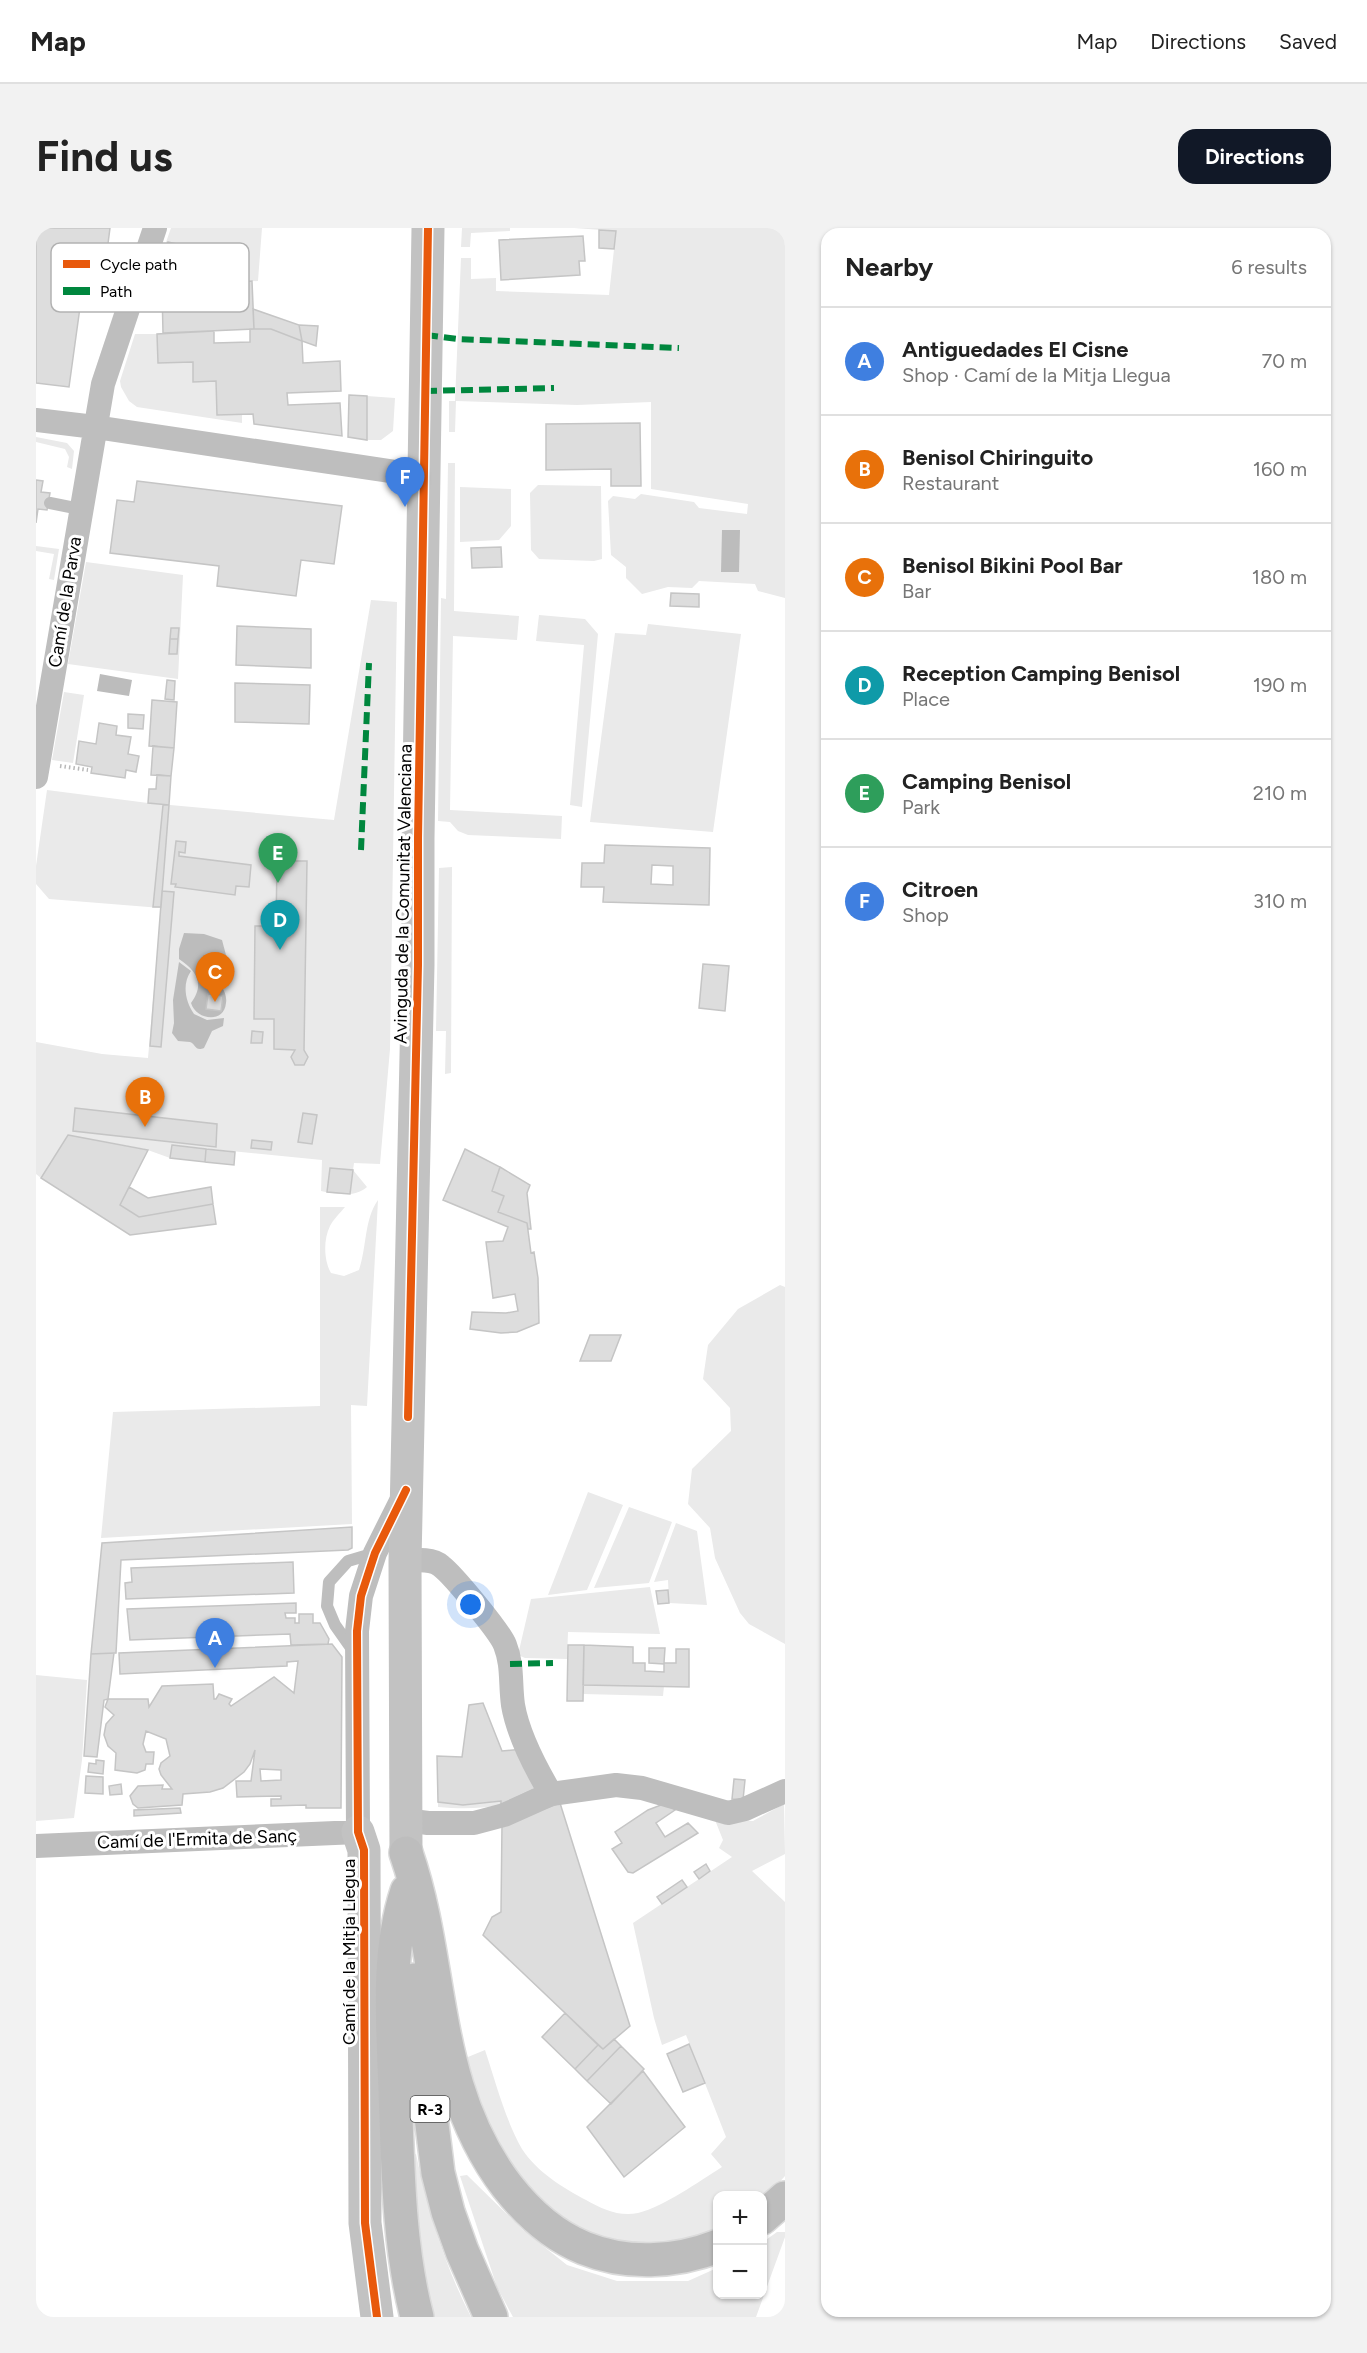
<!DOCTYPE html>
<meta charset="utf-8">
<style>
:root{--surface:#fff;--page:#f2f2f2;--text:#222;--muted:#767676;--line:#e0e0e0;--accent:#111827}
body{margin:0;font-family:Figtree,sans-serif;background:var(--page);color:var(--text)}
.controls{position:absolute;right:18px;bottom:18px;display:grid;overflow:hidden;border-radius:12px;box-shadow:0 2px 4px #0004}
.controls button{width:54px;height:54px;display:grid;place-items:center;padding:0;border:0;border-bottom:2px solid var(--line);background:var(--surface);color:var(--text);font:30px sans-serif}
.you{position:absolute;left:435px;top:1377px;width:21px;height:21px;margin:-15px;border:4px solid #fff;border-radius:50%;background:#1a73e8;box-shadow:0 0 0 9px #1a73e833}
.badge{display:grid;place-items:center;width:39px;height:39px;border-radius:50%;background:var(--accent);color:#fff;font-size:20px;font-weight:700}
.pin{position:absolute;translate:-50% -50px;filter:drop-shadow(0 2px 3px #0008)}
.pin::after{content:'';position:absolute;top:32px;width:21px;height:18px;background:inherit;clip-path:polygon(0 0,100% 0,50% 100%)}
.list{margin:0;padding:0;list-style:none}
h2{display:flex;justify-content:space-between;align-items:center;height:78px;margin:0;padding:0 24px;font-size:26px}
h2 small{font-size:20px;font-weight:400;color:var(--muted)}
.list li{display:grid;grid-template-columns:39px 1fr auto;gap:18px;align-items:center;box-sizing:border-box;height:108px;padding:0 24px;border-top:2px solid var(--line)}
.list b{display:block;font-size:22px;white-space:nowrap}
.list p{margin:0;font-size:20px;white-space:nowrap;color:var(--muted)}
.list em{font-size:20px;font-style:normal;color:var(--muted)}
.map{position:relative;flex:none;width:749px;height:2089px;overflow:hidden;border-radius:18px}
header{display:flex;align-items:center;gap:36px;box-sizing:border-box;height:84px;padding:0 30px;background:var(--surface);border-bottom:2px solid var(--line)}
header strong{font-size:28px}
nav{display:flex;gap:33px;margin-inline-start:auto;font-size:21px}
.intro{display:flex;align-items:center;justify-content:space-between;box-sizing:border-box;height:144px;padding:0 36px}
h1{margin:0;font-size:42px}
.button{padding:15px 27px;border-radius:18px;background:var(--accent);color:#fff;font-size:21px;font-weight:700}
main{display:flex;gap:36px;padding:0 36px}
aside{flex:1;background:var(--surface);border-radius:18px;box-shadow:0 2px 4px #0004}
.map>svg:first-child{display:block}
.green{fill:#eaeaea}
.water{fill:#bcbcbc}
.building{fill:#ddd;stroke:#c5c5c5;stroke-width:1.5;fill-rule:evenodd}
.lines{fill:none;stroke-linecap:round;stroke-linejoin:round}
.highway-casing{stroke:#dbdbdb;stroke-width:36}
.path{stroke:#b8b8b8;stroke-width:4;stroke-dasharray:1.5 3;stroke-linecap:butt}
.lane{stroke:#bebebe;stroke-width:12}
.street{stroke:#bebebe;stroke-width:24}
.secondary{stroke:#c2c2c2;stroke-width:33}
.highway{stroke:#bdbdbd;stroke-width:33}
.quiet{stroke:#00873e;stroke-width:6;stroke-dasharray:12 6;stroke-linecap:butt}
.cycleway-casing{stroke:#fff;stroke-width:11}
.cycleway{stroke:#e8590c;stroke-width:8}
.labels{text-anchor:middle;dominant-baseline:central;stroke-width:6;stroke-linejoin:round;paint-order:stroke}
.shield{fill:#fff;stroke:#4c4c4c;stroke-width:1.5}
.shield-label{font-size:16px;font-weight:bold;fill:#000}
.street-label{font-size:18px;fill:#000;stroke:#fff}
.key{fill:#fff;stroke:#b2b2b2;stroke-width:1.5}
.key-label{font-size:16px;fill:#000}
</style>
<header>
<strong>Map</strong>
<nav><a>Map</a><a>Directions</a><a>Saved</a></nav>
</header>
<div class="intro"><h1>Find us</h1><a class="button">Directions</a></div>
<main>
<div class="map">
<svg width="749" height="2089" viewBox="0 0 749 2089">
<rect width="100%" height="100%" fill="#fff"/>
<!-- green -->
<path class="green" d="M 135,0 L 226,0 L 222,53 L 121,57 L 116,54 Z
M 426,0 L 474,0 L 474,3 L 435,5 L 434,19 L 425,19 Z
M 538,0 L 749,0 L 749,370 L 722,363 L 719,356 L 663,353 L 656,360 L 632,359 L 606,366 L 590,350 L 590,339 L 575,327 L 572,273 L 577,268 L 599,271 L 605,266 L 658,274 L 663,280 L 711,286 L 712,276 L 615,261 L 615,174 L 541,177 L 420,173 L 419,204 L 413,204 L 413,173 L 419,173 L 425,30 L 435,30 L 435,51 L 460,50 L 460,63 L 573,67 L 580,3 Z
M 99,106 L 121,106 L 122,135 L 157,134 L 157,154 L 180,153 L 181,187 L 206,187 L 206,195 L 101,179 L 93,173 L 85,159 L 84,153 Z
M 331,168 L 359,170 L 357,203 L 345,212 L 331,212 Z
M 0,209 L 31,215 L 38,223 L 36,241 L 31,239 L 33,229 L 29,221 L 0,214 Z
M 412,235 L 419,235 L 418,383 L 483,388 L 481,412 L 417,408 L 414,582 L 526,588 L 525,611 L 432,607 L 422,603 L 414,594 L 402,593 L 405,370 L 410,371 Z
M 502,257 L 565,258 L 566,331 L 558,333 L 503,331 L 495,322 L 494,265 Z
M 424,259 L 475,261 L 475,298 L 463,312 L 424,314 Z
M 0,318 L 23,321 L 18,352 L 13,351 L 18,326 L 0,323 Z
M 50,334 L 147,347 L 142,451 L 32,436 Z
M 335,372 L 361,374 L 354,821 L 344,936 L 318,935 L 317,942 L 331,959 C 318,970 300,966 285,963 L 286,932 L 136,917 L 134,930 L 109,921 L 32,907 L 5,950 L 0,946 L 0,814 L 66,826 L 112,830 L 125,680 L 13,671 L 0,656 L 0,638 L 11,562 L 112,575 L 298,592 Z
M 503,387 L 549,391 L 562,406 L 546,579 L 534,577 L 548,417 L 500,413 Z
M 612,396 L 705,406 L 677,604 L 554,594 L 579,405 L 610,407 Z
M 28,464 L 48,467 L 37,535 L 16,532 Z
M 416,639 L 415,845 L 409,846 L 410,803 L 400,803 L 403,640 Z
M 342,972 L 331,1178 L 315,1177 L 316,1296 L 65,1310 L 77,1184 L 284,1178 L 284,979 L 309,979 C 304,985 297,992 294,998 C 287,1012 288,1033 295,1045 L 308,1048 L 323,1042 C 331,1018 328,992 342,972 Z
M 744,1057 L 749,1059 L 749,1416 L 713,1396 L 704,1385 L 679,1330 L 674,1300 L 652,1276 L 656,1241 L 695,1203 L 694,1180 L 667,1151 L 672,1117 L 702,1081 Z
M 552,1264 L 587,1277 L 551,1362 L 512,1367 Z
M 593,1279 L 636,1294 L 613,1355 L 558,1360 Z
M 640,1295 L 661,1303 L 671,1377 L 633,1375 L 632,1352 L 618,1354 Z
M 614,1359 L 624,1406 L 532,1404 L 531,1431 L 489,1430 L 482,1427 L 495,1371 Z
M 0,1447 L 51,1452 L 46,1532 L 38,1590 L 0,1593 Z
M 547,1457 L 628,1458 L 627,1468 L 547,1466 Z
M 465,1573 L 465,1577 C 443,1581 424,1581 402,1579 L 402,1574 L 427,1577 Z
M 748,1576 L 749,1626 L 716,1643 L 749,1674 L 749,1948 L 727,1972 L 726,1968 L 682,1968 L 681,2001 L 654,2015 L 600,2020 L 560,2014 L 524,1993 L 463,1929 L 427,1831 L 449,1822 C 460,1855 469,1891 486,1921 C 500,1943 527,1960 550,1972 C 566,1981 583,1989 602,1985 C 629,1978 662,1954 686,1939 L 675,1926 L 690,1909 L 650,1807 L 626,1817 L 618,1790 L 597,1695 L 696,1629 L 683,1620 L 687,1612 L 679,1592 L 717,1593 Z
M 380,1926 C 392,1983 409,2038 435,2089 L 398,2089 L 385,2030 L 373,1927 Z
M 431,1947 L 487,2002 L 531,2037 L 581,2053 L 652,2053 L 681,2040 L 682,2066 L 726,2066 L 727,2014 L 741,2004 L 749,2004 L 749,2009 L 720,2089 L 477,2089 L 461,2059 L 424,1948 Z"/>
<!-- water -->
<path class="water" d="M 686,302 L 704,302 L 703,344 L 685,344 Z
M 64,446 L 96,452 L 93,468 L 61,463 Z
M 148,705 L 168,706 L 186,712 L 190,727 L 178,743 C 181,754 192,763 190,775 C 188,796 160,792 155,775 C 169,756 161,743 143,731 L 143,721 Z
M 143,734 L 155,743 C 146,756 149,773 158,786 L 171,792 L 188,790 L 187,798 L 176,803 L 168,820 C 159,824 160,816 154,814 L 142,813 L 136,805 L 138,795 L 137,772 Z"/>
<!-- building -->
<path class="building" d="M 0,0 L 74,0 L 69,39 L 50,36 L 33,159 L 0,155 Z
M 563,2 L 580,3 L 578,21 L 563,20 Z
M 547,8 L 549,33 L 543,33 L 544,47 L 465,52 L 463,12 Z
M 132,14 L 150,18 L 147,26 L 151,27 L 147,49 L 121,48 Z
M 216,53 L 218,101 L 127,105 L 126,62 L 174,60 L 174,56 Z
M 217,81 L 263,97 L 266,113 L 235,101 L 218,101 Z
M 263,97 L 282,98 L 280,118 L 266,113 Z
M 214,101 L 235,101 L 266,113 L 267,135 L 304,133 L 305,163 L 251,165 L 252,177 L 304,175 L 306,208 L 218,196 L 217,186 L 181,187 L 180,153 L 157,154 L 157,134 L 122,135 L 121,106 L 178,103 L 178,115 L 214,114 Z
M 313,167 L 331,168 L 331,212 L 312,209 Z
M 604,195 L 605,258 L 575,258 L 575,241 L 510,242 L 510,196 Z
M 0,252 L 7,253 L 5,264 L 14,265 L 11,282 L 2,281 L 0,295 Z
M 101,253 L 306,278 L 298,336 L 265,332 L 260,368 L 181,358 L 183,338 L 74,325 L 81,272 L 98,274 Z
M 465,319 L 466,339 L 436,340 L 435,320 Z
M 635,365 L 663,366 L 663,379 L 634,378 Z
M 201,398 L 275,401 L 275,440 L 200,437 Z
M 135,400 L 143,400 L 142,411 L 134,411 Z
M 134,411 L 142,411 L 141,426 L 133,426 Z
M 131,452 L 139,453 L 138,472 L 129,471 Z
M 199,455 L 274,457 L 273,496 L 199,494 Z
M 116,472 L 141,474 L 138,520 L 113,518 Z
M 92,486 L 108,487 L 107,501 L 92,500 Z
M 63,495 L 81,498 L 80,507 L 95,509 L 92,526 L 103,528 L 100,544 L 90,542 L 89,550 L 55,545 L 56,539 L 40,536 L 43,513 L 60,516 Z
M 117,518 L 138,520 L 135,548 L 115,547 Z
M 121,547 L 135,548 L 133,577 L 112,575 L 113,561 L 120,561 Z
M 127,577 L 133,577 L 125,679 L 117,679 Z
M 140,613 L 150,614 L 149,625 L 143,624 L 143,628 L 215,637 L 213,659 L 200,658 L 199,667 L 139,659 L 140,656 L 135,656 Z
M 569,617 L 674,620 L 673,677 L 567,674 L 568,659 L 545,659 L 546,635 L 568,635 ZM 616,637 L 637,638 L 637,657 L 615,656 Z
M 241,633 L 271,633 L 268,822 L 272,829 L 268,837 L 259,837 L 255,829 L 259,822 L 238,821 L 238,791 L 218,791 L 219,698 L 240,698 Z
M 126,663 L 138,664 L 125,819 L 114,818 Z
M 667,736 L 693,738 L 689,783 L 663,780 Z
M 172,766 L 187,768 L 185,783 L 170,781 Z
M 216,803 L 227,804 L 226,815 L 215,815 Z
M 39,880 L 181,896 L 180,919 L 37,903 Z
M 267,885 L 281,887 L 276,916 L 262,914 Z
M 32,907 L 112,922 L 84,977 L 103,989 L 177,976 L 180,996 L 94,1007 L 5,950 Z
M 216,912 L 236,914 L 235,922 L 215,920 Z
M 136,917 L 170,921 L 169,934 L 134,930 Z
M 170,921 L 199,924 L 198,937 L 169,934 Z
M 429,921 L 464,939 L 456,963 L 468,968 L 462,984 L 491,995 L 495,1025 L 498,1024 L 502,1050 L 503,1095 L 481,1104 L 465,1105 L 434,1101 L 436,1084 L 470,1085 L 482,1083 L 479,1066 L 457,1070 L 450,1014 L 467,1013 L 472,999 L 407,972 Z
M 464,939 L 494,957 L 491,965 L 495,1001 L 492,1001 L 491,995 L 462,984 L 468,968 L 456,963 Z
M 294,940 L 317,942 L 314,966 L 291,964 Z
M 93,959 L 112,970 L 175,959 L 177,976 L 103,989 L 84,977 Z
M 554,1107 L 585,1107 L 575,1133 L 544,1133 Z
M 316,1299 L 316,1320 L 312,1322 L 85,1332 L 80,1425 L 55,1426 L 66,1315 Z
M 257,1334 L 258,1365 L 90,1371 L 89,1355 L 96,1354 L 95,1340 Z
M 632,1362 L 633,1375 L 622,1376 L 620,1363 Z
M 260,1375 L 260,1385 L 249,1385 L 250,1390 L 259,1390 L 259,1395 L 263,1395 L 263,1386 L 277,1386 L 277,1395 L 284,1395 L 293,1411 L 292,1416 L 255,1417 L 254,1406 L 94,1412 L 91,1381 Z
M 296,1416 L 306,1429 L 305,1580 L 270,1580 L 270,1577 L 235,1578 L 235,1571 L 245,1571 L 245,1568 L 201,1569 L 200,1553 L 215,1553 L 219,1522 L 214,1536 L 208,1544 L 187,1560 L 174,1564 L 147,1566 L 146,1577 L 102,1580 L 97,1576 L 94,1568 L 102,1558 L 127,1557 L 126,1561 L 136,1561 L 125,1547 L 123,1541 L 125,1535 L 134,1528 L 130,1511 L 110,1503 L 107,1516 L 110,1524 L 118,1524 L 117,1536 L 110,1536 L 109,1542 L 101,1545 L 79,1542 L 80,1525 L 72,1518 L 68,1507 L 70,1496 L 78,1487 L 69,1479 L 72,1471 L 112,1471 L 113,1479 L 126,1458 L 177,1456 L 178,1471 L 180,1471 L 183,1466 L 196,1471 L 193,1476 L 195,1478 L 238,1449 L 258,1465 L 262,1433 L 251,1434 L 251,1438 L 84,1446 L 83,1425 ZM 224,1541 L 245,1542 L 245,1552 L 225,1553 Z
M 532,1417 L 548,1417 L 547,1473 L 531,1473 Z
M 548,1417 L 597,1419 L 597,1435 L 609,1435 L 609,1443 L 628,1444 L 628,1436 L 613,1435 L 613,1420 L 629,1420 L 628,1435 L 640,1435 L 640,1421 L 653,1421 L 653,1459 L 547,1457 Z
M 78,1425 L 72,1471 L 68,1472 L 61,1529 L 48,1528 L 55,1426 Z
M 447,1475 L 466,1523 L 487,1521 L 502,1559 L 465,1577 L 465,1573 L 427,1577 L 402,1574 L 401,1528 L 426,1529 L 433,1477 Z
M 60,1532 L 68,1533 L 67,1546 L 52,1544 L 53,1535 L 60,1536 Z
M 50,1548 L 67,1549 L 67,1566 L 49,1565 Z
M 698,1551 L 709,1552 L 707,1572 L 696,1571 Z
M 85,1556 L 86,1566 L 74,1567 L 73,1558 Z
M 524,1575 L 594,1798 L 567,1821 L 447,1707 L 456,1689 L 465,1684 L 466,1596 Z
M 630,1575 L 639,1582 L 620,1595 L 629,1609 L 652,1595 L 662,1605 L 597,1645 L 592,1644 L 576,1621 L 586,1615 L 579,1604 L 612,1582 Z
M 144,1580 L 145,1585 L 98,1588 L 98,1582 Z
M 670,1636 L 674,1643 L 663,1651 L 658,1644 Z
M 646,1652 L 651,1659 L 626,1676 L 621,1669 Z
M 529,1785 L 562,1817 L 539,1841 L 506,1809 Z
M 578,1811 L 585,1818 L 551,1853 L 539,1841 L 562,1817 L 567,1821 Z
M 653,1816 L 669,1855 L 647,1864 L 631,1826 Z
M 585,1818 L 608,1841 L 575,1876 L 551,1853 Z
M 607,1843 L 649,1899 L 588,1949 L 551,1899 Z"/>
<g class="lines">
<defs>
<path id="highway" d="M 370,1625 C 409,1737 394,1857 471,1958 C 492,1985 516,2007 548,2020 C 590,2037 639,2035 682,2018
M 371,1663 C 350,1727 357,1797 359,1863 C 362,1937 362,2016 381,2089
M 378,1752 L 402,1945 L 412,1984 L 426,2023 L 455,2089
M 726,1990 L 749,1970"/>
</defs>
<!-- highway casing -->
<use href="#highway" class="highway-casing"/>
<!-- path -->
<path class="path" d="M 24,538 L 52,542"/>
<!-- lane -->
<path class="lane" d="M 14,275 L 44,281
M 318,1424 L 299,1397 L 291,1378 L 293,1354 L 312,1333 L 339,1325
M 0,2088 L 2,2089"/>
<!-- street -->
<path class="street" d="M 0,192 L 59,199 L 387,248
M 0,549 L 67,156 L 119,0
M 369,1333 C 381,1332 396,1330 405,1338 C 417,1347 464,1404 469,1417 C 477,1437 474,1456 477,1477 C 482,1507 499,1539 515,1566
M 369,1592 L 392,1595 L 438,1595 L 468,1587 L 515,1566 L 580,1557 L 606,1560 L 692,1585 L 709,1581 L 749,1563
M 0,1618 L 322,1604 L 321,1403 L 325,1368 L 339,1325 L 368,1267"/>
<!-- secondary -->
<path class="secondary" d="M 322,1604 L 328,1622 L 329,1995 L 341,2089
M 370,1625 L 369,1333 L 382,737 L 382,610 L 392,0"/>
<!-- highway -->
<use href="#highway" class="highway"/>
<!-- quiet -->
<path class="quiet" d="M 390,107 L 422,111 L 643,120
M 389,163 L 518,160
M 325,622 L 333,435
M 474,1436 L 517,1435"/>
<defs>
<path id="cycleway" d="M 372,1189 L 382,737 L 382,610 L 392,0
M 341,2089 L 329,1995 L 328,1622 L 322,1604 L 321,1403 L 325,1368 L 339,1325 L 370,1262"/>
</defs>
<!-- cycleway casing -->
<use href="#cycleway" class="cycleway-casing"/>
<!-- cycleway -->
<use href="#cycleway" class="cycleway"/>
</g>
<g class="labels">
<!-- shield labels -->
<rect class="shield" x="374.5" y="1868" width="39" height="26" rx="4.5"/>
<g class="shield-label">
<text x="394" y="1881">R-3</text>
</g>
<!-- street labels -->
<g class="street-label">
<text transform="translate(29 374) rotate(-81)">Camí de la Parva</text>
<text transform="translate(367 666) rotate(-89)">Avinguda de la Comunitat Valenciana</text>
<text transform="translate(161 1611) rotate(-2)">Camí de l'Ermita de Sanç</text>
<text transform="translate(313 1724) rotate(-90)">Camí de la Mitja Llegua</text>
</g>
</g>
<!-- legend -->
<rect x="15" y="15" width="198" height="69" rx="9" class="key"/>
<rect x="27" y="32" width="27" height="8" fill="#e8590c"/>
<rect x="27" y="59" width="27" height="8" fill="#00873e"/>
<g class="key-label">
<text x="64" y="42">Cycle path</text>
<text x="64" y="69">Path</text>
</g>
</svg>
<div class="controls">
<button>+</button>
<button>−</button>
</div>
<div class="you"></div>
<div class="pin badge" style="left:179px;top:1440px;background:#3f7fe0">A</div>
<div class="pin badge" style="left:109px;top:899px;background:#e8710a">B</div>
<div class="pin badge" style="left:179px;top:774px;background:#e8710a">C</div>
<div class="pin badge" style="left:244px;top:722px;background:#0f9aa8">D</div>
<div class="pin badge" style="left:242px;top:655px;background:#2e9e5b">E</div>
<div class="pin badge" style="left:369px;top:279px;background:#3f7fe0">F</div>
</div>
<aside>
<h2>Nearby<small>6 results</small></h2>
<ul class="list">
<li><span class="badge" style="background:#3f7fe0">A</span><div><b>Antiguedades El Cisne</b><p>Shop · Camí de la Mitja Llegua</p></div><em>70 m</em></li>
<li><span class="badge" style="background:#e8710a">B</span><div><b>Benisol Chiringuito</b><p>Restaurant</p></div><em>160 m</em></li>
<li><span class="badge" style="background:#e8710a">C</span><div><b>Benisol Bikini Pool Bar</b><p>Bar</p></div><em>180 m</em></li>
<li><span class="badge" style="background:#0f9aa8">D</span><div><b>Reception Camping Benisol</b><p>Place</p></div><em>190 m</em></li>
<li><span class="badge" style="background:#2e9e5b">E</span><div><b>Camping Benisol</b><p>Park</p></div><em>210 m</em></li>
<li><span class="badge" style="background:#3f7fe0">F</span><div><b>Citroen</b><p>Shop</p></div><em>310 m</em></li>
</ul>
</aside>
</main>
